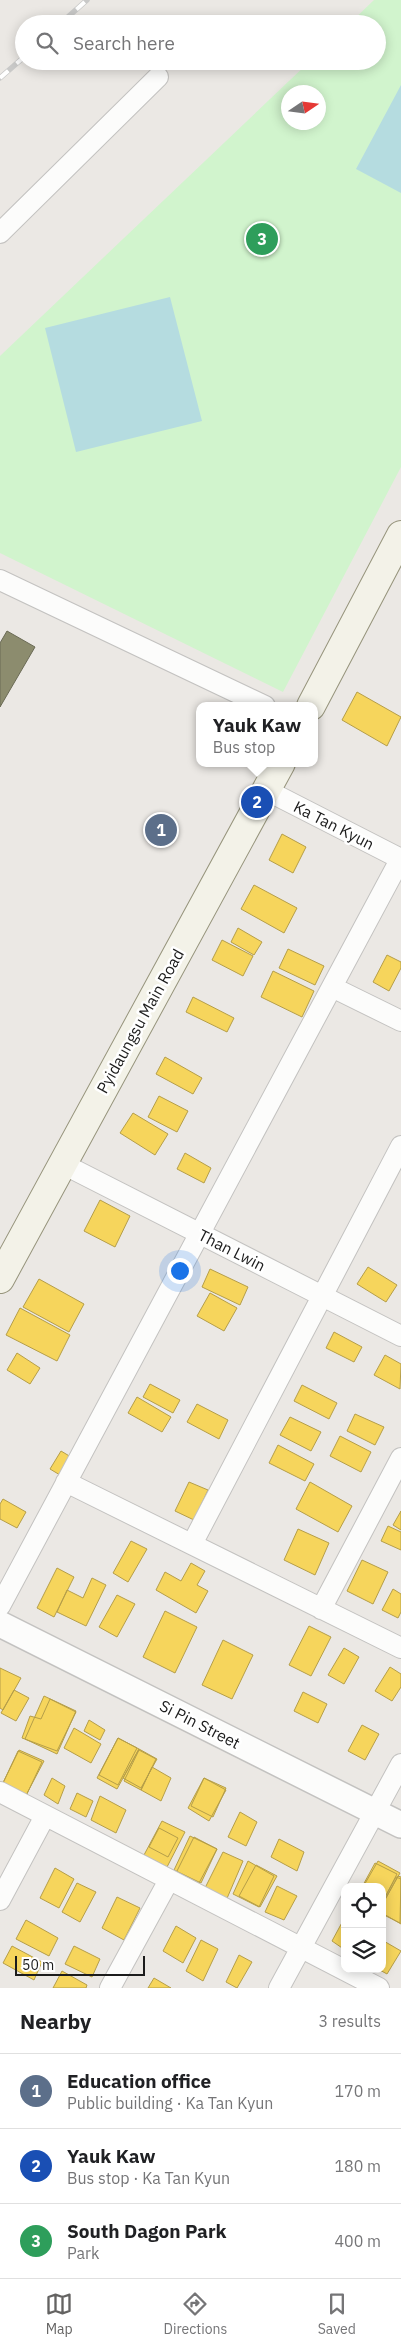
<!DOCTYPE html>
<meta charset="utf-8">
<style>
:root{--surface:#fff;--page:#f6f6f6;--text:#202124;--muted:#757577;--line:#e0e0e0;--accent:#646362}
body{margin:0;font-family:"IBM Plex Sans",sans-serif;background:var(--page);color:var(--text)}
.controls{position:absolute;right:15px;bottom:15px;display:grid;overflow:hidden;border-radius:10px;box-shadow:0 2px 12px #0003}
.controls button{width:45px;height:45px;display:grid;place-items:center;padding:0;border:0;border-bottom:1px solid var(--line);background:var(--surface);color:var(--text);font:25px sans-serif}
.compass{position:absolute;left:281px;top:85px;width:45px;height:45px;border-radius:50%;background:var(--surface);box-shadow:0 2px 12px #0003;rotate:77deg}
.scale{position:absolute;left:15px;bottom:12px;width:130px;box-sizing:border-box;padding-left:5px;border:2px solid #1c1c1c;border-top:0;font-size:14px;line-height:18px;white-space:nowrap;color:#1c1c1c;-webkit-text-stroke:4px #fff;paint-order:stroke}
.you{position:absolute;left:179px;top:1270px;width:18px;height:18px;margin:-12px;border:4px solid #fff;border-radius:50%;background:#1a73e8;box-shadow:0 0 0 8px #1a73e833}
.badge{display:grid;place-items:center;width:32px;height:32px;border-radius:50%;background:var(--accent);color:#fff;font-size:16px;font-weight:700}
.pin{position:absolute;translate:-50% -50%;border:2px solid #fff;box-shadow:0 1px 5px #0006}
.popup{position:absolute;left:196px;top:702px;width:122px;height:65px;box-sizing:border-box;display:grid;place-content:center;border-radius:10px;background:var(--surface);filter:drop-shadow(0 1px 4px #0005);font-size:16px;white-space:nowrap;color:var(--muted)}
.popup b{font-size:19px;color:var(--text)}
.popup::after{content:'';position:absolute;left:50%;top:100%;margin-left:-10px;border:10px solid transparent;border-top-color:var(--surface)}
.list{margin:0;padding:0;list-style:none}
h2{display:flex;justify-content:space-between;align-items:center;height:65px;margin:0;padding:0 20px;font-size:21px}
h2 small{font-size:16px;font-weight:400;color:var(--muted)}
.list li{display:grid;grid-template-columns:32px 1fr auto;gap:15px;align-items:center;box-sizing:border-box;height:75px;padding:0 20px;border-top:1px solid var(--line)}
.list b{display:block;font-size:19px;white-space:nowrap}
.list p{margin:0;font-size:16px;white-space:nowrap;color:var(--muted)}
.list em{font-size:16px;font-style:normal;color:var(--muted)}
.icon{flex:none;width:28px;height:28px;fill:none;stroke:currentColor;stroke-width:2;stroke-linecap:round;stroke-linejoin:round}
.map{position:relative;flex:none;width:401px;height:1988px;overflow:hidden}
.search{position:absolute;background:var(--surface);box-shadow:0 2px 12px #0003;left:15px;right:15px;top:15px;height:55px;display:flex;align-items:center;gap:12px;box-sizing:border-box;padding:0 18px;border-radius:28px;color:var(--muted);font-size:19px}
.sheet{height:290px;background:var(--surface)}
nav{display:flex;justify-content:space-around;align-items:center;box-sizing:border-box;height:70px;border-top:1px solid var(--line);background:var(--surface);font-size:14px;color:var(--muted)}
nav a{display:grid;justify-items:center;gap:2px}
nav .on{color:var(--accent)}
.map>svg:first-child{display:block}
.park{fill:#d1f4cd;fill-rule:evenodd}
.water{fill:#b5dce0}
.homes{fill:#f6d55c;stroke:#b59e49}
.industry{fill:#8c8c6e;stroke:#6a6a55}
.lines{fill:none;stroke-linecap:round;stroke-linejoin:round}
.minor-casing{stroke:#c3c2c0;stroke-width:22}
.tertiary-casing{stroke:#c3c2c0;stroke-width:28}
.secondary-casing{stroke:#96947c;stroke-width:30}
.minor{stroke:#fcfcfb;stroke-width:20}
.tertiary{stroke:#fcfcfb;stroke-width:25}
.secondary{stroke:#f3f2e8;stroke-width:28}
.rail-casing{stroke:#c9c9c8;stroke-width:5.5}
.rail{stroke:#fff;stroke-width:4;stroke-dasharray:11;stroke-linecap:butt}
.labels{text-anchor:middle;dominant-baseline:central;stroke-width:5;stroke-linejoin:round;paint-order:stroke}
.street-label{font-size:16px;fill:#1c1c1c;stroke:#fff}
</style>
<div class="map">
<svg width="401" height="1988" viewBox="0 0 401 1988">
<rect width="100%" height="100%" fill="#ebe8e4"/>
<!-- park -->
<path class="park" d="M 374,0 L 401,0 L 401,467 L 283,692 L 0,553 L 0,356 L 310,61 L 377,61 L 377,24 L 349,24 ZM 288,92 L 318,92 L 318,122 L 288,122 Z"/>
<!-- water -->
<path class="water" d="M 401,85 L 401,193 L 356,169 Z
M 170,297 L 202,421 L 76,452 L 45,328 Z"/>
<!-- homes -->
<path class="homes" d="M 357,692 L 401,717 L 387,746 L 342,720 Z
M 282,834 L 306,847 L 293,873 L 269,860 Z
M 254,885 L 297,908 L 284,933 L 241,909 Z
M 238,928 L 262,942 L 254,955 L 231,942 Z
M 222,940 L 253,956 L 243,976 L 212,960 Z
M 288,949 L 324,966 L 315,985 L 279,968 Z
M 387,955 L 401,962 L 401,968 L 389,991 L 373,982 Z
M 273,971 L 314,991 L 302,1017 L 261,997 Z
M 193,997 L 234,1018 L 227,1032 L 186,1012 Z
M 165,1057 L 202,1078 L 193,1094 L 156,1074 Z
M 159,1096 L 188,1111 L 177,1132 L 148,1117 Z
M 133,1113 L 168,1134 L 155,1155 L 120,1133 Z
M 185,1153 L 211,1168 L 204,1183 L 177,1169 Z
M 100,1200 L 130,1216 L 115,1247 L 84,1231 Z
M 368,1267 L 397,1285 L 386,1302 L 357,1284 Z
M 210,1269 L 248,1287 L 240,1305 L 202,1287 Z
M 39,1279 L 84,1304 L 69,1332 L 23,1307 Z
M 210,1293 L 237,1308 L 224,1331 L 197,1316 Z
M 20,1308 L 70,1335 L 57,1361 L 6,1335 Z
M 334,1332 L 362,1347 L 354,1362 L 326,1348 Z
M 17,1353 L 40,1368 L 30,1384 L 7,1370 Z
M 385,1355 L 401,1364 L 400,1389 L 374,1375 Z
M 150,1384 L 180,1400 L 173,1413 L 143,1397 Z
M 302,1385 L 337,1403 L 329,1419 L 294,1401 Z
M 137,1397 L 171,1417 L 162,1432 L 128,1413 Z
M 197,1404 L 228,1420 L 219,1439 L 187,1422 Z
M 355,1414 L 384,1427 L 375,1445 L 347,1431 Z
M 290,1417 L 321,1432 L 311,1451 L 280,1435 Z
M 340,1436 L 371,1452 L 361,1472 L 330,1456 Z
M 278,1445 L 314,1464 L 305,1481 L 269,1463 Z
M 61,1451 L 76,1460 L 65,1478 L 50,1469 Z
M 189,1482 L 208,1490 L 194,1520 L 175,1511 Z
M 310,1482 L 352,1506 L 338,1532 L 296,1509 Z
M 3,1499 L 26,1512 L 17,1528 L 0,1519 L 0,1504 Z
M 401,1511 L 401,1530 L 393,1525 Z
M 388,1526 L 401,1532 L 401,1550 L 381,1541 Z
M 298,1529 L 329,1543 L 315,1575 L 284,1560 Z
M 131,1541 L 147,1549 L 128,1582 L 113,1573 Z
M 362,1560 L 388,1572 L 373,1604 L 347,1591 Z
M 191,1563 L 205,1571 L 197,1585 L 208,1591 L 196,1613 L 156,1590 L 165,1572 L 181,1581 Z
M 57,1568 L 74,1577 L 54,1617 L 37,1608 Z
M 92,1578 L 106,1585 L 86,1626 L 57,1612 L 67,1590 L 83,1598 Z
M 393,1589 L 401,1594 L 401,1612 L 398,1618 L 382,1610 Z
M 117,1595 L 135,1604 L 117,1637 L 99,1627 Z
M 165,1611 L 197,1627 L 175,1673 L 143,1657 Z
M 309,1626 L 331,1637 L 311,1676 L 289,1665 Z
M 223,1640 L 253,1655 L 232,1699 L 202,1685 Z
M 344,1648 L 359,1657 L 344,1684 L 328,1675 Z
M 390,1667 L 401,1674 L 401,1687 L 392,1701 L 375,1691 Z
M 0,1668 L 21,1678 L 3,1710 L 0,1708 Z
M 14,1690 L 29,1698 L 16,1721 L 1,1713 Z
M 303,1692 L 327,1704 L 318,1723 L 294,1711 Z
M 44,1696 L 76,1711 L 57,1754 L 25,1739 Z
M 50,1699 L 76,1712 L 57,1751 L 22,1738 L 30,1716 L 41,1719 Z
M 89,1720 L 105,1730 L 100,1740 L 84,1731 Z
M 362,1725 L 379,1734 L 365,1760 L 348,1751 Z
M 74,1728 L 101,1744 L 91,1763 L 64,1748 Z
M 118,1738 L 139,1749 L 117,1789 L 97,1778 Z
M 118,1738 L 137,1748 L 118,1785 L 99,1775 Z
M 139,1749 L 157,1759 L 141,1788 L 123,1778 Z
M 19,1750 L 44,1761 L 24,1799 L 1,1787 Z
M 139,1750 L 156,1759 L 141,1790 L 124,1781 Z
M 18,1751 L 42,1762 L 26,1796 L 2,1785 Z
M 152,1767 L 171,1778 L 161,1801 L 141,1790 Z
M 52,1778 L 65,1786 L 58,1804 L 44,1795 Z
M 204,1778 L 226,1788 L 213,1817 L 191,1806 Z
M 204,1778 L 226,1790 L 209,1821 L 188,1808 Z
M 77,1793 L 93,1801 L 86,1817 L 70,1809 Z
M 100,1796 L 126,1810 L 116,1833 L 91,1820 Z
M 240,1812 L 257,1822 L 246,1846 L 228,1837 Z
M 162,1821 L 185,1832 L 167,1867 L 144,1855 Z
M 159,1828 L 178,1838 L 168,1857 L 149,1847 Z
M 190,1836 L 217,1849 L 201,1883 L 174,1870 Z
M 194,1837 L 217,1849 L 199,1883 L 176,1873 Z
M 279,1839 L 304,1852 L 297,1871 L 271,1857 Z
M 223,1852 L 243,1861 L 225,1903 L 204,1890 Z
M 248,1861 L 274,1876 L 259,1907 L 233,1894 Z
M 378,1861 L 400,1873 L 382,1905 L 382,1887 L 363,1887 Z
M 375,1863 L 397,1874 L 382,1903 L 382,1887 L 362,1887 Z
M 256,1865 L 277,1876 L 260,1907 L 239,1896 Z
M 55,1868 L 74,1879 L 59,1908 L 40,1898 Z
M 398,1876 L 401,1877 L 400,1923 L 382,1914 L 382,1905 Z
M 396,1877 L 401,1879 L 401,1924 L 382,1913 L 382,1903 Z
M 77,1883 L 96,1892 L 80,1922 L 62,1912 Z
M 277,1886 L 297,1896 L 284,1920 L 265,1912 Z
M 117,1897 L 140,1908 L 124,1940 L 102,1928 Z
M 345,1917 L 345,1950 L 332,1941 Z
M 26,1920 L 58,1938 L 49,1956 L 16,1939 Z
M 176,1926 L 196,1938 L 183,1963 L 163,1951 Z
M 201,1940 L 218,1949 L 203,1981 L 186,1971 Z
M 382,1940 L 401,1951 L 387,1974 L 378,1969 L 382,1969 Z
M 12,1946 L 42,1962 L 34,1980 L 3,1963 Z
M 74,1946 L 100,1959 L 92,1977 L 65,1964 Z
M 239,1955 L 252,1962 L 237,1988 L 226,1982 Z
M 62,1971 L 87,1985 L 86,1988 L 53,1988 Z
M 154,1978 L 171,1988 L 148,1988 Z"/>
<!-- industry -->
<path class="industry" d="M 7,631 L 35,647 L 0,707 L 0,643 Z"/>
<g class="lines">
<defs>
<path id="minor" d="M 0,233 L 158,77
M 0,580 L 265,706
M 266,790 L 401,859
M 332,987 L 401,1021
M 63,1164 L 401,1336
M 66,1482 L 401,1648
M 192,1544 L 401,1146
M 0,1606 L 401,858
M 321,1609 L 401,1458
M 0,1792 L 379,1988
M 0,1900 L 45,1816
M 110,1988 L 169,1880
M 279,1988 L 401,1764"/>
<path id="tertiary" d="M 0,1624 L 401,1825"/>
<path id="secondary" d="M 311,706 L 401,535
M 0,1279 L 281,763"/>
</defs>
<!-- minor casing -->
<use href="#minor" class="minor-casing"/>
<!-- tertiary casing -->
<use href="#tertiary" class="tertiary-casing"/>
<!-- secondary casing -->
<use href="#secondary" class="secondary-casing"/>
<!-- minor -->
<use href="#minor" class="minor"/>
<!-- tertiary -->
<use href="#tertiary" class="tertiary"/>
<!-- secondary -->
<use href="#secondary" class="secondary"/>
<defs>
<path id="rail" d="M 60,24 L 87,0
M 0,78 L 24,57"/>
</defs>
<!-- rail casing -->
<use href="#rail" class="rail-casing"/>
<!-- rail -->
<use href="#rail" class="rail"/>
</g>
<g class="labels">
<!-- street labels -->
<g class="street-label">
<text transform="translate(334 825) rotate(27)">Ka Tan Kyun</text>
<text transform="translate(140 1021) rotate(-61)">Pyidaungsu Main Road</text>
<text transform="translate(232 1250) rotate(27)">Than Lwin</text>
<text transform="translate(200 1724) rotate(27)">Si Pin Street</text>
</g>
</g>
</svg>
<div class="controls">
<button><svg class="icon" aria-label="locate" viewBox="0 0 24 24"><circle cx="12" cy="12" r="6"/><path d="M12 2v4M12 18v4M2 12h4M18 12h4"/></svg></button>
<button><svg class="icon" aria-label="layers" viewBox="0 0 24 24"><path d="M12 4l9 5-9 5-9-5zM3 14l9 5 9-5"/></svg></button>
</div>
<svg class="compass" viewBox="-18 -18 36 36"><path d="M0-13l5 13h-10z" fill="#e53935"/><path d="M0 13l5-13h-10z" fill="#757577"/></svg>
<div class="scale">50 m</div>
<div class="you"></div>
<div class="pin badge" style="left:161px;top:830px;background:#5c6f8a">1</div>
<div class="pin badge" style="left:257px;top:802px;background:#1a4fb4">2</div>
<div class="popup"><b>Yauk Kaw</b>Bus stop</div>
<div class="pin badge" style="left:262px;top:239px;background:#2e9e5b">3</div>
<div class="search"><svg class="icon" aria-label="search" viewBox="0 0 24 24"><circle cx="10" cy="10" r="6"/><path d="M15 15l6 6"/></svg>Search here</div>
</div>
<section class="sheet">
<h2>Nearby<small>3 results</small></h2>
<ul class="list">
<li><span class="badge" style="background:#5c6f8a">1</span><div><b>Education office</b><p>Public building · Ka Tan Kyun</p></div><em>170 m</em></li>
<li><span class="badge" style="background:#1a4fb4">2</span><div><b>Yauk Kaw</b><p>Bus stop · Ka Tan Kyun</p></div><em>180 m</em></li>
<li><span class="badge" style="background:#2e9e5b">3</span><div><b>South Dagon Park</b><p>Park</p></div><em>400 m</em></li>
</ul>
</section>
<nav>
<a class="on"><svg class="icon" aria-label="map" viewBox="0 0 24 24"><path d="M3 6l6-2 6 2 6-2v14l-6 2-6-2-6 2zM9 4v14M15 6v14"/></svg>Map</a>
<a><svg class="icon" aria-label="directions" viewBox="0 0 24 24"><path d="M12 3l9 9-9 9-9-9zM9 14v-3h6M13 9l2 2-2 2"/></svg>Directions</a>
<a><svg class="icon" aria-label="saved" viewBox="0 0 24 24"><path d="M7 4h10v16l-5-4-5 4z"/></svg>Saved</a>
</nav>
